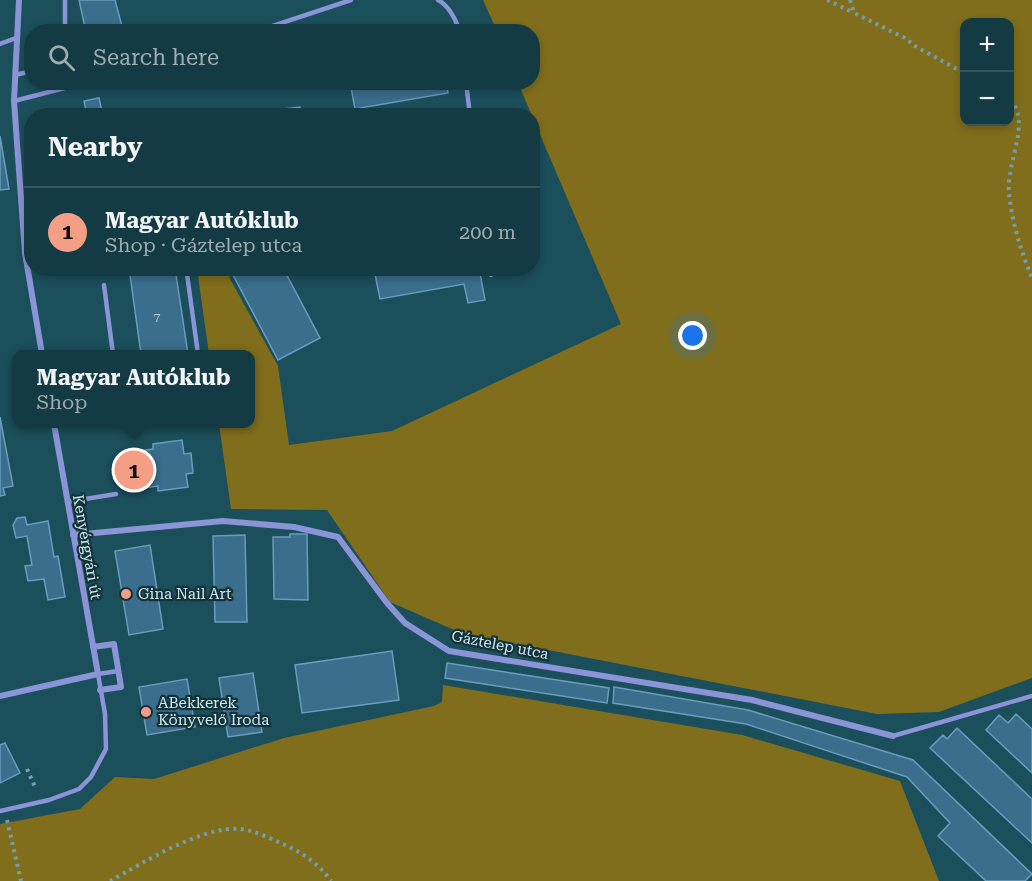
<!DOCTYPE html>
<meta charset="utf-8">
<style>
:root{--surface:#143b44;--page:#21464f;--text:#f1f3f6;--muted:#9dadb2;--line:#33555d;--accent:#f49e86}
body{margin:0;font-family:"Roboto Serif",serif;background:var(--page);color:var(--text)}
.controls{position:absolute;right:18px;top:18px;display:grid;overflow:hidden;border-radius:12px;box-shadow:0 3px 9px #0003}
.controls button{width:54px;height:54px;display:grid;place-items:center;padding:0;border:0;border-bottom:2px solid var(--line);background:var(--surface);color:var(--text);font:30px sans-serif}
.you{position:absolute;left:693px;top:336px;width:21px;height:21px;margin:-15px;border:4px solid #fff;border-radius:50%;background:#1a73e8;box-shadow:0 0 0 9px #1a73e833}
.badge{display:grid;place-items:center;width:39px;height:39px;border-radius:50%;background:var(--accent);color:#111;font-size:20px;font-weight:700}
.pin{position:absolute;translate:-50% -50%;border:3px solid #fff;box-shadow:0 2px 6px #0006}
.popup{position:absolute;left:12px;top:350px;width:243px;height:78px;box-sizing:border-box;display:grid;place-content:center;border-radius:12px;background:var(--surface);filter:drop-shadow(0 2px 4px #0005);font-size:20px;white-space:nowrap;color:var(--muted)}
.popup b{font-size:22px;color:var(--text)}
.popup::after{content:'';position:absolute;left:50%;top:100%;margin-left:-12px;border:12px solid transparent;border-top-color:var(--surface)}
.list{margin:0;padding:0;list-style:none}
h2{display:flex;justify-content:space-between;align-items:center;height:78px;margin:0;padding:0 24px;font-size:26px}
h2 small{font-size:20px;font-weight:400;color:var(--muted)}
.list li{display:grid;grid-template-columns:39px 1fr auto;gap:18px;align-items:center;box-sizing:border-box;height:90px;padding:0 24px;border-top:2px solid var(--line)}
.list b{display:block;font-size:22px;white-space:nowrap}
.list p{margin:0;font-size:20px;white-space:nowrap;color:var(--muted)}
.list em{font-size:20px;font-style:normal;color:var(--muted)}
.icon{flex:none;width:33px;height:33px;fill:none;stroke:currentColor;stroke-width:2;stroke-linecap:round;stroke-linejoin:round}
.map{position:relative;flex:none;width:1032px;height:881px;overflow:hidden}
.search{position:absolute;background:var(--surface);box-shadow:0 3px 9px #0003;left:24px;top:24px;width:516px;height:66px;display:flex;align-items:center;gap:15px;box-sizing:border-box;padding:0 21px;border-radius:24px;color:var(--muted);font-size:22px}
.panel{position:absolute;background:var(--surface);box-shadow:0 3px 9px #0003;left:24px;top:108px;width:516px;height:168px;border-radius:24px}
.map>svg:first-child{display:block}
.green{fill:#806e1c;fill-rule:evenodd}
.building{fill:#3b6d8c;stroke:#6a9dbd;stroke-width:1.5}
.lines{fill:none;stroke-linecap:round;stroke-linejoin:round}
.path{stroke:#749fa9;stroke-width:4;stroke-dasharray:3 4.5;stroke-linecap:butt}
.lane{stroke:#8a94d6;stroke-width:4.5}
.street{stroke:#8a94d6;stroke-width:6}
.poi-dot{fill:#f49e86;stroke:#163239;stroke-width:2}
.labels{text-anchor:middle;dominant-baseline:central;stroke-width:4.5;stroke-linejoin:round;paint-order:stroke}
.number-label{font-size:12px;fill:#a6ccda}
.street-label{font-size:15px;fill:#caebf4;stroke:#163239}
.poi-label{font-size:15px;fill:#caebf4;stroke:#163239;text-anchor:start}
</style>
<div class="map">
<svg width="1032" height="881" viewBox="0 0 1032 881">
<rect width="100%" height="100%" fill="#1b4f5b"/>
<!-- green -->
<path class="green" d="M 483,0 L 1032,0 L 1032,678 L 939,712 L 877,714 L 461,633 L 390,602 L 327,510 L 231,509 L 219,424 L 251,424 L 251,354 L 209,354 L 197,269 L 245,269 L 229,277 L 278,366 L 289,445 L 392,431 L 621,324 L 518,83 L 532,82 L 532,32 L 497,31 ZM 964,22 L 1010,22 L 1010,122 L 964,122 Z
M 443,685 L 742,735 L 900,781 L 939,881 L 0,881 L 0,824 L 80,809 L 115,777 L 154,779 L 284,738 L 434,706 L 442,702 Z"/>
<!-- building -->
<path class="building" d="M 79,0 L 115,0 L 123,30 L 86,32 Z
M 350,82 L 446,82 L 448,93 L 355,109 Z
M 99,98 L 103,116 L 87,116 L 84,101 Z
M 300,107 L 301,116 L 283,116 L 283,109 Z
M 0,136 L 9,189 L 0,190 Z
M 175,268 L 188,354 L 141,354 L 130,275 Z
M 244,268 L 283,268 L 320,338 L 278,360 L 233,275 Z
M 383,268 L 479,268 L 485,300 L 468,303 L 464,284 L 380,299 L 375,274 L 383,272 Z
M 0,417 L 13,486 L 3,488 L 5,495 L 0,496 Z
M 182,440 L 184,454 L 191,453 L 193,473 L 186,474 L 188,487 L 158,491 L 158,486 L 130,490 L 125,453 L 153,449 L 153,444 Z
M 25,517 L 27,525 L 48,521 L 54,557 L 58,556 L 65,597 L 48,600 L 44,579 L 28,581 L 25,566 L 32,565 L 27,536 L 16,538 L 13,525 L 17,518 Z
M 290,534 L 307,534 L 308,600 L 274,599 L 273,537 L 290,537 Z
M 245,535 L 247,622 L 215,622 L 213,536 Z
M 150,545 L 163,629 L 129,635 L 115,551 Z
M 392,651 L 399,700 L 302,713 L 295,665 Z
M 447,663 L 609,688 L 607,703 L 445,678 Z
M 253,673 L 262,732 L 228,737 L 219,678 Z
M 187,679 L 195,727 L 147,735 L 139,687 Z
M 614,687 L 748,710 L 913,760 L 1032,874 L 1025,881 L 986,881 L 938,836 L 950,823 L 907,777 L 746,724 L 613,703 Z
M 1016,714 L 1032,729 L 1032,773 L 986,730 L 999,715 L 1008,723 Z
M 957,728 L 1032,799 L 1032,843 L 930,748 L 943,735 L 947,739 Z
M 5,743 L 20,773 L 0,783 L 0,745 Z"/>
<g class="lines">
<!-- path -->
<path class="path" d="M 827,0 L 854,13
M 850,0 L 854,13 L 905,38 L 915,46 L 964,73
M 1010,100 C 1032,121 1006,163 1009,193 C 1012,223 1021,251 1032,278
M 27,769 L 36,789
M 7,820 L 21,881
M 110,881 C 143,863 203,825 241,829 C 256,831 271,839 285,845 C 303,853 319,864 331,881"/>
<!-- lane -->
<path class="lane" d="M 438,0 C 448,5 457,20 459,32
M 65,32 L 65,0
M 254,32 L 351,0
M 0,44 L 16,38
M 15,75 L 32,71
M 466,82 L 470,116
M 14,101 L 88,82
M 491,268 L 491,275
M 187,274 L 198,354
M 104,285 L 113,354
M 67,502 L 116,494
M 893,736 L 1032,696
M 0,811 L 49,800 L 79,789 L 91,777 L 106,749 L 105,714 L 98,674 L 118,671"/>
<!-- street -->
<path class="street" d="M 19,0 L 14,101 L 25,253 L 42,354
M 73,535 L 223,521 L 294,527 L 338,537 L 387,603 L 405,623 L 449,651 L 752,700 L 893,736
M 93,647 L 114,644 L 121,687 L 100,690
M 0,696 L 98,674 L 54,424"/>
</g>
<!-- markers -->
<g class="poi-dot">
<circle cx="126" cy="594" r="6"/>
<circle cx="146" cy="712" r="6"/>
</g>
<g class="labels">
<!-- number labels -->
<g class="number-label">
<text x="157" y="317">7</text>
</g>
<!-- street labels -->
<g class="street-label">
<text transform="translate(87 547) rotate(80)">Kenyérgyári út</text>
<text transform="translate(500 645) rotate(11)">Gáztelep utca</text>
</g>
<!-- poi labels -->
<g class="poi-label">
<text x="138" y="594">Gina Nail Art</text>
<text x="158" y="703">ABekkerek<tspan x="158" dy="17">Könyvelő Iroda</tspan></text>
</g>
</g>
</svg>
<div class="controls">
<button>+</button>
<button>−</button>
</div>
<div class="you"></div>
<div class="pin badge" style="left:134px;top:470px">1</div>
<div class="popup"><b>Magyar Autóklub</b>Shop</div>
<div class="search"><svg class="icon" aria-label="search" viewBox="0 0 24 24"><circle cx="10" cy="10" r="6"/><path d="M15 15l6 6"/></svg>Search here</div>
<section class="panel">
<h2>Nearby<small></small></h2>
<ul class="list">
<li><span class="badge">1</span><div><b>Magyar Autóklub</b><p>Shop · Gáztelep utca</p></div><em>200 m</em></li>
</ul>
</section>
</div>
